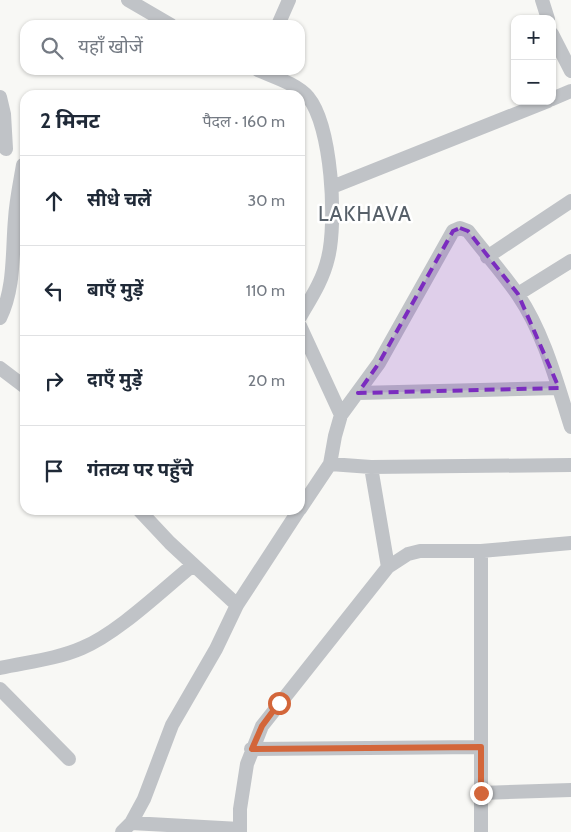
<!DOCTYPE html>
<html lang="hi">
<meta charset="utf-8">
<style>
:root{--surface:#fff;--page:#f6f6f7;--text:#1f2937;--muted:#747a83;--line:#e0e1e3}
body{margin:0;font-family:Cabin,"Noto Sans Devanagari",sans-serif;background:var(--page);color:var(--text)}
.controls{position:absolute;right:15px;top:15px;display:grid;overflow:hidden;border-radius:10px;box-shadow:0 1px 4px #0004}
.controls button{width:45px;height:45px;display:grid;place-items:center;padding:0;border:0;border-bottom:1px solid var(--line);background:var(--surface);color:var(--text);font:25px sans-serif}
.stop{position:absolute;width:15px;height:15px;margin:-11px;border:4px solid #d3663a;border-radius:50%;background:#fff}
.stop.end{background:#d3663a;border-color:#fff;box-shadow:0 1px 5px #0008}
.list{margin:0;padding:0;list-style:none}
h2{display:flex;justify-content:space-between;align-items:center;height:65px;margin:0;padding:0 20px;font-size:21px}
h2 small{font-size:16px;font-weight:400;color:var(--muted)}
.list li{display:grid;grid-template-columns:32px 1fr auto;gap:15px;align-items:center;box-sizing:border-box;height:90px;padding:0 20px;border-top:1px solid var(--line)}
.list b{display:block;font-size:19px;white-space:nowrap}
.list em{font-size:16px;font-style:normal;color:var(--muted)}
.icon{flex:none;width:28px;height:28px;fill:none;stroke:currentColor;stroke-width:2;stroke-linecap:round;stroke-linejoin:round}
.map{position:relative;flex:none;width:571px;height:832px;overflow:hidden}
.search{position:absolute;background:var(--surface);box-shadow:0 1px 4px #0004;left:20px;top:20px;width:285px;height:55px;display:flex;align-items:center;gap:12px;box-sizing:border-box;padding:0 18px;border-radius:15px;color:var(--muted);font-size:19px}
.panel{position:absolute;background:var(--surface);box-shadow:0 1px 4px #0004;left:20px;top:90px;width:285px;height:425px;border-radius:15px}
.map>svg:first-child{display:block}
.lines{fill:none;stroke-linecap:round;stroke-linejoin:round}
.minor{stroke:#c0c3c7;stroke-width:14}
.route{stroke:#d3663a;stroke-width:6}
.marked{fill:#7b2cbf;fill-opacity:0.2;stroke:#7b2cbf;stroke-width:4;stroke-dasharray:10 6;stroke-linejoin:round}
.labels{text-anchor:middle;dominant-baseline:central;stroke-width:5;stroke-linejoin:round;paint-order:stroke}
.quarter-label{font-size:21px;letter-spacing:1px;fill:#576069;stroke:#fff}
</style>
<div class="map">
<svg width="571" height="832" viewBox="0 0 571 832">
<rect width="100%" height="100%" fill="#f8f8f5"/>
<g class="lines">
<!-- minor -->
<path class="minor" d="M 128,0 L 171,25
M 542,0 L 548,19
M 278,25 L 289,0
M 552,34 L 571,71
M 258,70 C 274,77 297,84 308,97 C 332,126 337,223 328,258 C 323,280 311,298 300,317
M 0,97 L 4,114 L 6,149
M 552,99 L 571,91
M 332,187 L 548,101
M 487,257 L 571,201
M 518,294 L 571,261
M 0,318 C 15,288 12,252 15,219 C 16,201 20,183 23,165
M 300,326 L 341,415
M 0,368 L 25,387
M 358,393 L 559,388
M 330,464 L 371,467 L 571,465
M 371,467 L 388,567
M 300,509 L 330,464 L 335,436 L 341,415 L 379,363 L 453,231 L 460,228 L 468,231 C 484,252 503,273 518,295 C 544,333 557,383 571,427
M 139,510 L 170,543 L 237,605
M 481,551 L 481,832
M 0,668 C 27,662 57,659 82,648 C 118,633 162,590 193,565
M 0,689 L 69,759
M 251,749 L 481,747
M 481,793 L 571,790
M 131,823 L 240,829
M 122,832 L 131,823 L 144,799 L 172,725 L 216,649 L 237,605 L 299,510
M 240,832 L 240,809 L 247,764 L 262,726 L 388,567 L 408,554 L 420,551 L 481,551 L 571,543"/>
</g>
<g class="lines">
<!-- route -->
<path class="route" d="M 279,703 L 262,726 L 252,749 L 481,747 L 481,793"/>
</g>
<!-- marked area -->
<path class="marked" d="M 460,228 L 468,231 L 518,294 L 559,388 L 358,393 L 379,363 L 453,231 Z"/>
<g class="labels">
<!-- quarter labels -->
<g class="quarter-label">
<text x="365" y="213">LAKHAVA</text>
</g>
</g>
</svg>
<div class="controls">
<button>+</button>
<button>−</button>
</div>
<div class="stop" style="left:279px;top:703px"></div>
<div class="stop end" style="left:481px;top:793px"></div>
<div class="search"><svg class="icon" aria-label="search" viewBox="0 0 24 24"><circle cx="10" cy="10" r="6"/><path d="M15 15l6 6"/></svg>यहाँ खोजें</div>
<section class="panel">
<h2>2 मिनट<small>पैदल · 160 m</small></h2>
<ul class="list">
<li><svg class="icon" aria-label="ahead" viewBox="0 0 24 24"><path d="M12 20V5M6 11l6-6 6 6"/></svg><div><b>सीधे चलें</b></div><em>30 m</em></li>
<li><svg class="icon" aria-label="left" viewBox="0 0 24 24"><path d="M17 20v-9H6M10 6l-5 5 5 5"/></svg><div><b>बाएँ मुड़ें</b></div><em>110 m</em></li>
<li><svg class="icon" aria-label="right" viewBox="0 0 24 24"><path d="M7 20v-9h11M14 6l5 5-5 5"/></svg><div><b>दाएँ मुड़ें</b></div><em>20 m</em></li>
<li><svg class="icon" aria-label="arrive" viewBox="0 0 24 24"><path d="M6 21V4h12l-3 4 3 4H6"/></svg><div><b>गंतव्य पर पहुँचे</b></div></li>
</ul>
</section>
</div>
